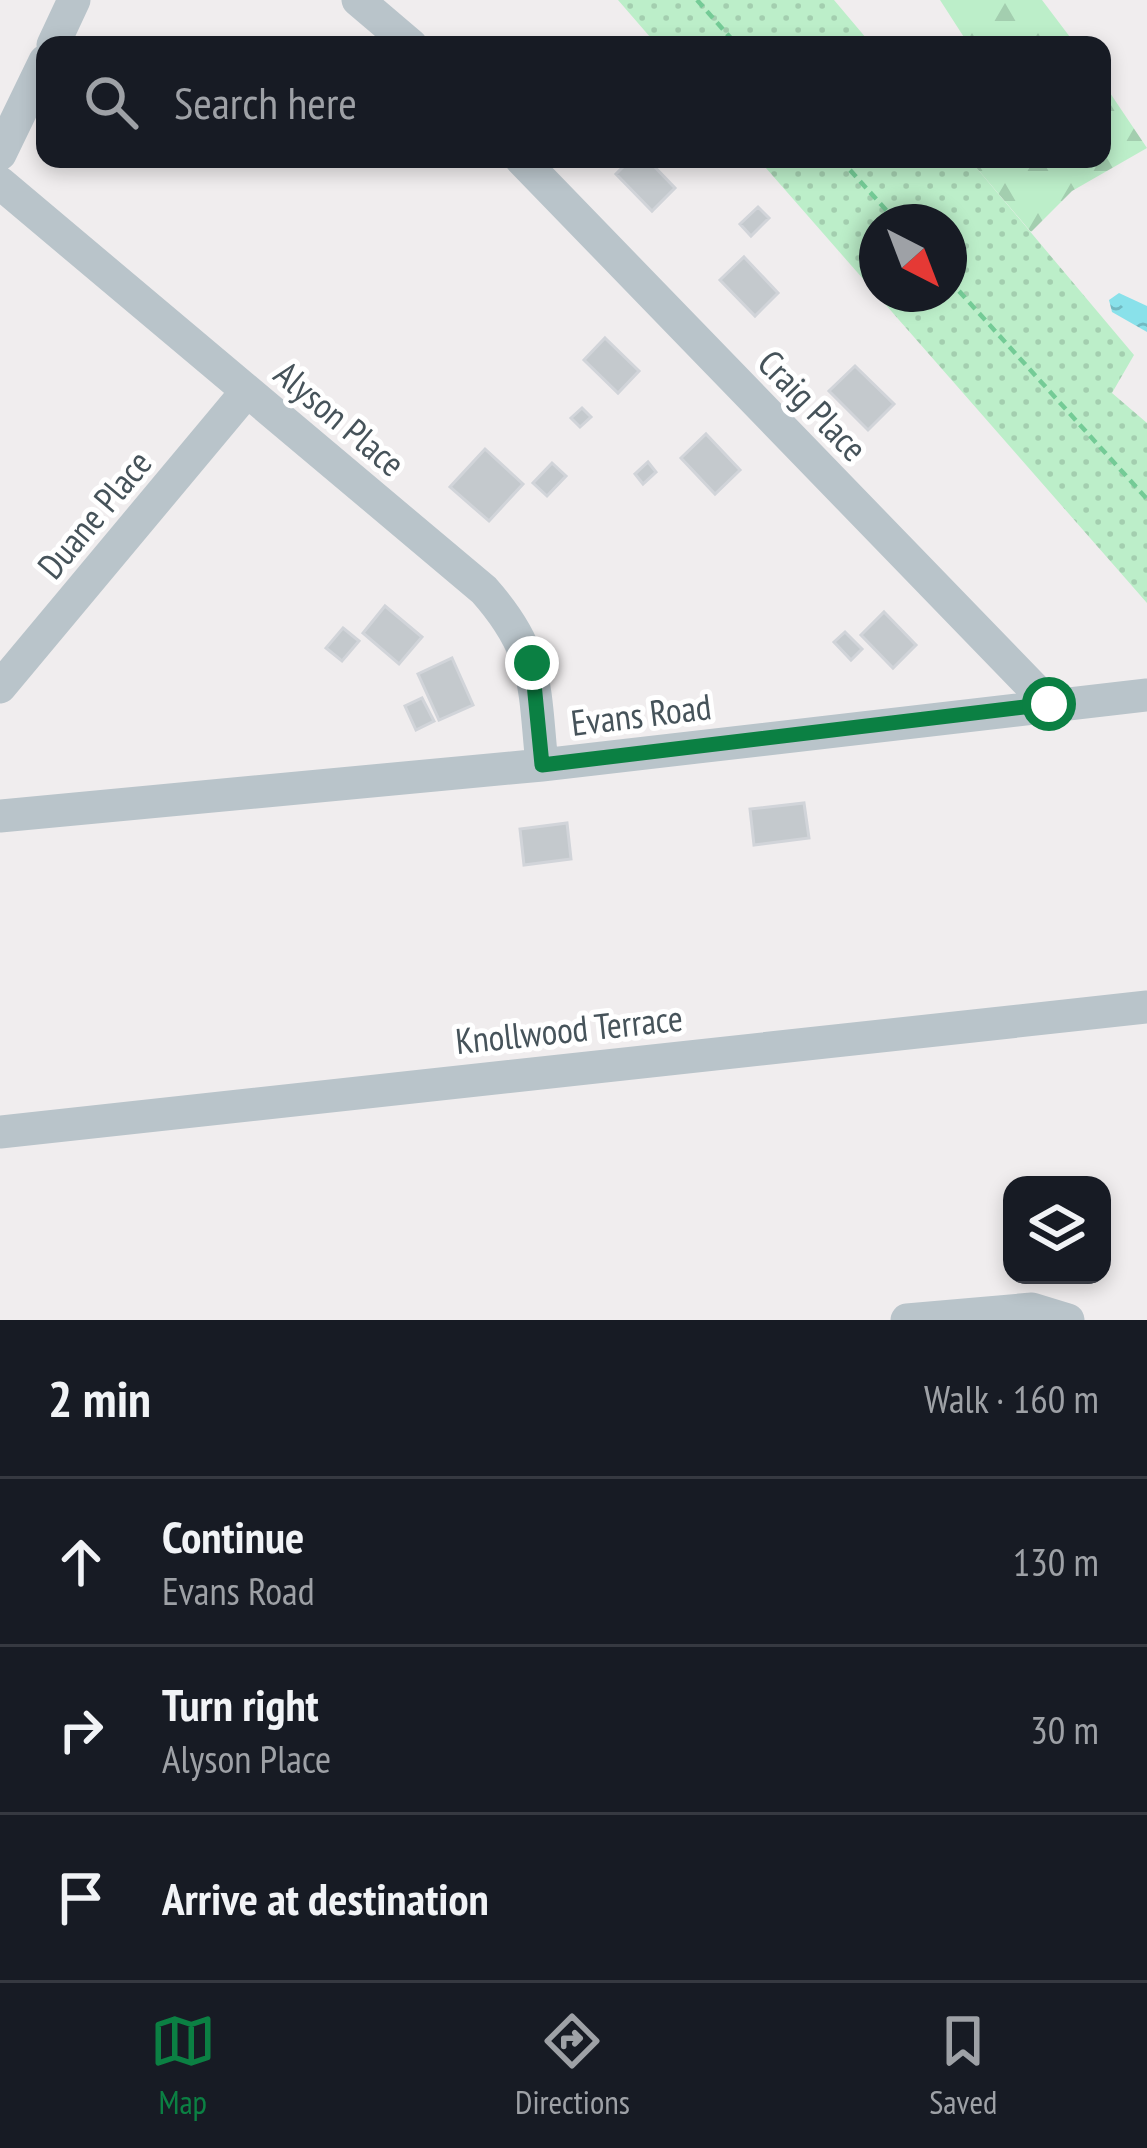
<!DOCTYPE html>
<meta charset="utf-8">
<style>
:root{--surface:#171b24;--page:#242831;--text:#f1f3f6;--muted:#9ea1a6;--line:#363941;--accent:#0b8043}
body{margin:0;font-family:"PT Sans Narrow",sans-serif;background:var(--page);color:var(--text)}
.controls{position:absolute;right:36px;bottom:36px;display:grid;overflow:hidden;border-radius:24px;box-shadow:0 6px 18px #0003}
.controls button{width:108px;height:108px;display:grid;place-items:center;padding:0;border:0;border-bottom:3px solid var(--line);background:var(--surface);color:var(--text);font:60px sans-serif}
.compass{position:absolute;left:859px;top:204px;width:108px;height:108px;border-radius:50%;background:var(--surface);box-shadow:0 6px 18px #0003;rotate:138deg}
.stop{position:absolute;width:36px;height:36px;margin:-27px;border:9px solid #0b8043;border-radius:50%;background:#fff}
.stop.end{background:#0b8043;border-color:#fff;box-shadow:0 3px 12px #0008}
.list{margin:0;padding:0;list-style:none}
h2{display:flex;justify-content:space-between;align-items:center;height:156px;margin:0;padding:0 48px;font-size:51px}
h2 small{font-size:39px;font-weight:400;color:var(--muted)}
.list li{display:grid;grid-template-columns:78px 1fr auto;gap:36px;align-items:center;box-sizing:border-box;height:168px;padding:0 48px;border-top:3px solid var(--line)}
.list b{display:block;font-size:45px;white-space:nowrap}
.list p{margin:0;font-size:39px;white-space:nowrap;color:var(--muted)}
.list em{font-size:39px;font-style:normal;color:var(--muted)}
.icon{flex:none;width:66px;height:66px;fill:none;stroke:currentColor;stroke-width:2;stroke-linecap:round;stroke-linejoin:round}
.map{position:relative;flex:none;width:1147px;height:1320px;overflow:hidden}
.search{position:absolute;background:var(--surface);box-shadow:0 6px 18px #0003;left:36px;right:36px;top:36px;height:132px;display:flex;align-items:center;gap:30px;box-sizing:border-box;padding:0 42px;border-radius:24px;color:var(--muted);font-size:45px}
.sheet{height:660px;background:var(--surface)}
nav{display:flex;justify-content:space-around;align-items:center;box-sizing:border-box;height:168px;border-top:3px solid var(--line);background:var(--surface);font-size:33px;color:var(--muted)}
nav a{display:grid;justify-items:center;gap:6px}
nav .on{color:var(--accent)}
.map>svg:first-child{display:block}
.green{fill:url(#green-dots);fill-rule:evenodd}
.forest{fill:url(#forest-firs)}
.water{fill:url(#water-ripples)}
.building{fill:#c4c9cd;stroke:#d1d4d9;stroke-width:3}
.lines{fill:none;stroke-linecap:round;stroke-linejoin:round}
.path{stroke:#74cb96;stroke-width:4.5;stroke-dasharray:9 6;stroke-linecap:butt}
.minor{stroke:#b9c4ca;stroke-width:33}
.route{stroke:#0b8043;stroke-width:15}
.labels{text-anchor:middle;dominant-baseline:central;stroke-width:10;stroke-linejoin:round;paint-order:stroke}
.street-label{font-size:36px;fill:#46535a;stroke:#fff}
</style>
<div class="map">
<svg width="1147" height="1320" viewBox="0 0 1147 1320">
<defs>
<pattern id="green-dots" width="8" height="8" patternUnits="userSpaceOnUse" patternTransform="scale(3)"><rect width="8" height="8" fill="#bceec9"/><path d="M2 2h.1M6 6h.1" fill="none" stroke="#a3ceaf" stroke-width="1.8" stroke-linecap="round"/></pattern>
<pattern id="forest-firs" width="22" height="20" patternUnits="userSpaceOnUse" patternTransform="scale(3)"><rect width="22" height="20" fill="#bceec9"/><path d="M5 1l3.5 6h-7zM16 11l3.5 6h-7z" fill="#a3ceaf"/></pattern>
<pattern id="water-ripples" width="26" height="14" patternUnits="userSpaceOnUse" patternTransform="scale(3)"><rect width="26" height="14" fill="#89e1ea"/><path d="M2 4q2-2 4 0t4 0M15 11q2-2 4 0t4 0" fill="none" stroke="#72b9c1"/></pattern>
</defs>
<rect width="100%" height="100%" fill="#f0edee"/>
<!-- green -->
<path class="green" d="M 618,0 L 834,0 L 872,45 L 657,45 Z
M 758,159 L 969,159 L 1134,355 L 1112,393 L 1147,423 L 1147,603 ZM 877,222 L 949,222 L 949,294 L 877,294 Z"/>
<!-- forest -->
<path class="forest" d="M 940,0 L 1042,0 L 1076,45 L 969,45 Z
M 1102,81 L 1147,148 L 1072,191 L 1031,232 L 969,159 L 1102,159 Z"/>
<!-- water -->
<path class="water" d="M 1119,293 L 1147,306 L 1147,332 L 1112,312 L 1109,300 Z"/>
<!-- building -->
<path class="building" d="M 631,159 L 647,159 L 675,188 L 652,211 L 616,174 Z
M 758,207 L 769,218 L 751,236 L 740,224 Z
M 744,257 L 778,293 L 755,316 L 720,280 Z
M 605,338 L 639,371 L 618,393 L 584,360 Z
M 855,366 L 894,404 L 868,430 L 829,391 Z
M 582,408 L 591,417 L 580,427 L 571,418 Z
M 706,434 L 740,470 L 715,494 L 681,458 Z
M 485,449 L 523,484 L 489,521 L 450,487 Z
M 648,462 L 656,472 L 643,484 L 635,474 Z
M 552,463 L 566,476 L 547,496 L 533,483 Z
M 385,606 L 422,637 L 399,664 L 363,633 Z
M 884,612 L 916,645 L 893,668 L 861,635 Z
M 343,628 L 359,641 L 342,661 L 326,648 Z
M 845,632 L 862,649 L 851,660 L 834,642 Z
M 452,658 L 473,705 L 439,720 L 418,674 Z
M 422,698 L 434,721 L 416,730 L 405,706 Z
M 804,803 L 809,838 L 754,845 L 750,809 Z
M 567,823 L 571,859 L 524,865 L 520,829 Z"/>
<g class="lines">
<!-- path -->
<path class="path" d="M 697,0 L 737,45
M 840,159 L 897,222
M 949,280 L 1147,499"/>
<!-- minor -->
<path class="minor" d="M 358,0 L 411,45
M 53,45 L 74,0
M 0,154 L 45,61
M 521,159 L 1049,704
M 0,183 L 484,590 C 539,652 534,686 542,765
M 0,687 L 247,391
M 0,816 L 542,765 L 1147,695
M 0,1132 L 1147,1007
M 907,1320 L 1032,1309 L 1068,1320"/>
</g>
<g class="lines">
<!-- route -->
<path class="route" d="M 532,663 L 542,765 L 1049,704"/>
</g>
<g class="labels">
<!-- street labels -->
<g class="street-label">
<text transform="translate(813 405) rotate(46)">Craig Place</text>
<text transform="translate(340 418) rotate(40)">Alyson Place</text>
<text transform="translate(94 514) rotate(-50)">Duane Place</text>
<text transform="translate(641 714) rotate(-7)">Evans Road</text>
<text transform="translate(569 1029) rotate(-6)">Knollwood Terrace</text>
</g>
</g>
</svg>
<div class="controls">
<button><svg class="icon" aria-label="layers" viewBox="0 0 24 24"><path d="M12 4l9 5-9 5-9-5zM3 14l9 5 9-5"/></svg></button>
</div>
<svg class="compass" viewBox="-18 -18 36 36"><path d="M0-13l5 13h-10z" fill="#e53935"/><path d="M0 13l5-13h-10z" fill="#9ea1a6"/></svg>
<div class="stop" style="left:1049px;top:704px"></div>
<div class="stop end" style="left:532px;top:663px"></div>
<div class="search"><svg class="icon" aria-label="search" viewBox="0 0 24 24"><circle cx="10" cy="10" r="6"/><path d="M15 15l6 6"/></svg>Search here</div>
</div>
<section class="sheet">
<h2>2 min<small>Walk · 160 m</small></h2>
<ul class="list">
<li><svg class="icon" aria-label="ahead" viewBox="0 0 24 24"><path d="M12 20V5M6 11l6-6 6 6"/></svg><div><b>Continue</b><p>Evans Road</p></div><em>130 m</em></li>
<li><svg class="icon" aria-label="right" viewBox="0 0 24 24"><path d="M7 20v-9h11M14 6l5 5-5 5"/></svg><div><b>Turn right</b><p>Alyson Place</p></div><em>30 m</em></li>
<li><svg class="icon" aria-label="arrive" viewBox="0 0 24 24"><path d="M6 21V4h12l-3 4 3 4H6"/></svg><div><b>Arrive at destination</b></div></li>
</ul>
</section>
<nav>
<a class="on"><svg class="icon" aria-label="map" viewBox="0 0 24 24"><path d="M3 6l6-2 6 2 6-2v14l-6 2-6-2-6 2zM9 4v14M15 6v14"/></svg>Map</a>
<a><svg class="icon" aria-label="directions" viewBox="0 0 24 24"><path d="M12 3l9 9-9 9-9-9zM9 14v-3h6M13 9l2 2-2 2"/></svg>Directions</a>
<a><svg class="icon" aria-label="saved" viewBox="0 0 24 24"><path d="M7 4h10v16l-5-4-5 4z"/></svg>Saved</a>
</nav>
